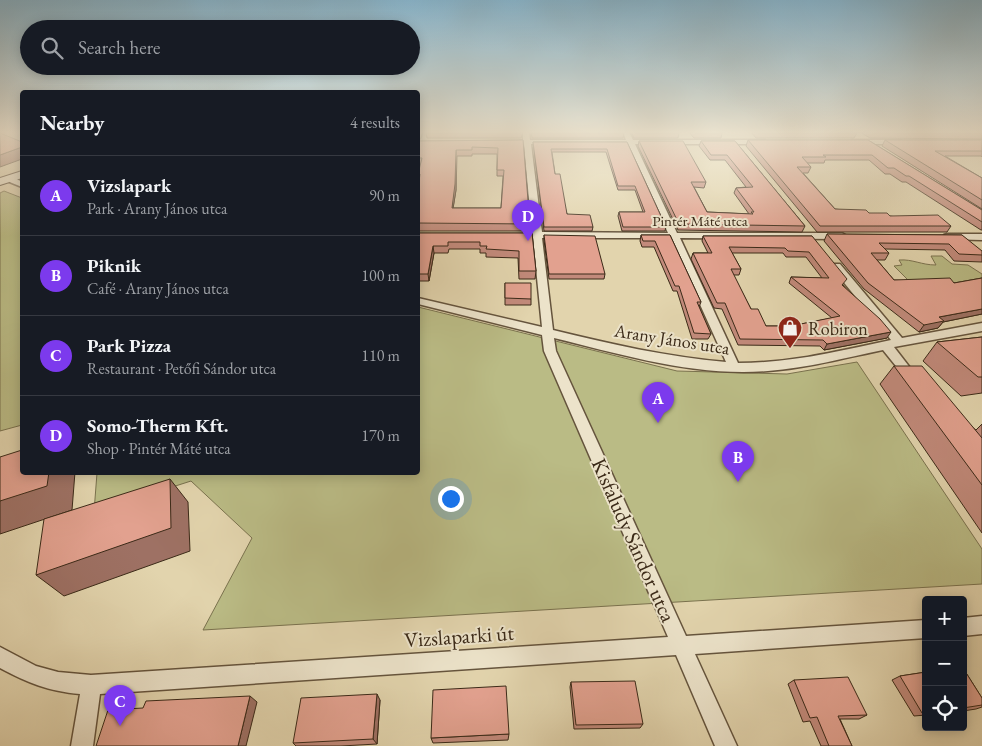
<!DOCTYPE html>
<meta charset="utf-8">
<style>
:root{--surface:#171b24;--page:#242831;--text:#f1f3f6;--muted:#9ea1a6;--line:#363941;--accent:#7c3aed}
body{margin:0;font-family:"EB Garamond",serif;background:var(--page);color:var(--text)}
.controls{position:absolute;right:15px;bottom:15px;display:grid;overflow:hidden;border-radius:5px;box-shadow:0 2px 12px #0003}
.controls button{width:45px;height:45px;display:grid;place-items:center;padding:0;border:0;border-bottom:1px solid var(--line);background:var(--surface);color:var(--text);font:25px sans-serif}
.you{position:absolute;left:450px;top:498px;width:18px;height:18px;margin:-12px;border:4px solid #fff;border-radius:50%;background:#1a73e8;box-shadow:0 0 0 8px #1a73e833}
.badge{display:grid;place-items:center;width:32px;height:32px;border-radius:50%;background:var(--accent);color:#fff;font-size:16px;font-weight:700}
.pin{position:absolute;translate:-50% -41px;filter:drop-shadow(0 1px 2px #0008)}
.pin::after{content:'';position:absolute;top:26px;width:18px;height:15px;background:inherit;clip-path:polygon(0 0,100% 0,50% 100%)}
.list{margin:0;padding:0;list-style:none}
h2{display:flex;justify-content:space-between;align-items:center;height:65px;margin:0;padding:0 20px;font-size:21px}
h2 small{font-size:16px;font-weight:400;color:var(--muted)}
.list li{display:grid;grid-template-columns:32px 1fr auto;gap:15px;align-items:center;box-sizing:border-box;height:80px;padding:0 20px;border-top:1px solid var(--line)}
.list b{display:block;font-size:19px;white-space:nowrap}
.list p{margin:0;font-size:16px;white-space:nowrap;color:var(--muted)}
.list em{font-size:16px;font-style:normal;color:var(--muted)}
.icon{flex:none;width:28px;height:28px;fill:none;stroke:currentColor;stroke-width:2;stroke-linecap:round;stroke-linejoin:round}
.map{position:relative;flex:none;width:982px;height:746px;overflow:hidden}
.search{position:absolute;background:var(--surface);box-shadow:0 2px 12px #0003;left:20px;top:20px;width:400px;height:55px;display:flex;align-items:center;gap:12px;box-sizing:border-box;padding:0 18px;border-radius:28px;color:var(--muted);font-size:19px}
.panel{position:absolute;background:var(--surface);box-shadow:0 2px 12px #0003;left:20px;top:90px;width:400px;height:385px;border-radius:5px}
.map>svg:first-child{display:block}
.green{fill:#babb85;stroke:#7a724e}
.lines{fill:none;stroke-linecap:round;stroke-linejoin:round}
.street-casing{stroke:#65543d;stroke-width:3}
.secondary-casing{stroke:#3b2a18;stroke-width:2}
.street{fill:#ece3ca;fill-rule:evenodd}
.secondary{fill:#ece3ca;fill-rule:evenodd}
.wall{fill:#c28a7b;stroke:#3b2a18;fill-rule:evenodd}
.shaded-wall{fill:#9e7164;stroke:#3b2a18}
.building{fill:#e2a18f;stroke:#3b2a18;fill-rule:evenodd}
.labels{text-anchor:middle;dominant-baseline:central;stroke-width:4;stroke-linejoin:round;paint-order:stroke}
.far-street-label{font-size:15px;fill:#3b2a18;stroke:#ece3ca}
.poi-label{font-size:18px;fill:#3b2a18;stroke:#ece3ca;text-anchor:start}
.street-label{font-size:18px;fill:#3b2a18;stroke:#ece3ca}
.near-street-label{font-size:21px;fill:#3b2a18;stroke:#ece3ca}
</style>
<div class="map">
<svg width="982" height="746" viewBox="0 0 982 746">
<rect width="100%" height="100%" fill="#e2d4ad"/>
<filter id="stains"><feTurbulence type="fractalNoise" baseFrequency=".004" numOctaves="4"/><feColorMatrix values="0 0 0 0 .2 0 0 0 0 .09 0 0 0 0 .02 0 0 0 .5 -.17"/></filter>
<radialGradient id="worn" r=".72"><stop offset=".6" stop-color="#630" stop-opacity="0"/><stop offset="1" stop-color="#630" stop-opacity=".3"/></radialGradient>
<!-- green -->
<path class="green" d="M 4,191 L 22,198 L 22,425 L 0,431 L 0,193 Z
M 931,256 L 942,256 L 952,264 L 968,265 L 982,274 L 982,280 L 969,283 L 909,281 L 894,266 L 902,265 L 899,260 C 913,259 921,265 936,265 Z
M 418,307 L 677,371 L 787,374 L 857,362 L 982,549 L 982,584 L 203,630 L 252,538 L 191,481 L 94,512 L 97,473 L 418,472 Z"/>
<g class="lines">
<defs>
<path id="street" d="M 418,132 L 422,132 L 420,138 L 418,139 Z
M 523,132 L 529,132 L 530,140 L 626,140 L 623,132 L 629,132 L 633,140 L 765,140 L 766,142 L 762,144 L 635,144 L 677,233 L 842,233 L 847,236 L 842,239 L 680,238 L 738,363 C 791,363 840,351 891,340 L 832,268 L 832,264 L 840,264 L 902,338 L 982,323 L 982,331 L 894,347 L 918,378 L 916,381 L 908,381 L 883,350 C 845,358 807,368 768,371 C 696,377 623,355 554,338 L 556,351 L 686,636 L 926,620 L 926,638 L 695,654 L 737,746 L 715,746 L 676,655 L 100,694 L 93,746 L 71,746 L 80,694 C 48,691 28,683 0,668 L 0,647 L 36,666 L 58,672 L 91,675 L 668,637 L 544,351 L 542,335 L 418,304 L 418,298 L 542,327 L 533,238 L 525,235 L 532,232 L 524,144 L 516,142 L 523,140 ZM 531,144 L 628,144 L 668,233 L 542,232 ZM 542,238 L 670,238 L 726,362 C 667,357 611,344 553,330 Z
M 852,140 L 900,140 L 904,142 L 900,144 L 855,144 L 851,142 Z
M 7,177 L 13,177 L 22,182 L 22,187 L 7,181 Z
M 947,234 L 982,234 L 982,240 L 944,239 L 944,235 Z
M 982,616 L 982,634 L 963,636 L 963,618 Z"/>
<path id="secondary" d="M 22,171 L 22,178 L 0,185 L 0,178 Z"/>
</defs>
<!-- street casing -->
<use href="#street" class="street-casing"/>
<!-- secondary casing -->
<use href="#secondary" class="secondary-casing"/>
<!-- street -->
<use href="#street" class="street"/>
<!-- secondary -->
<use href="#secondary" class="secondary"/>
</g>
<!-- wall -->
<path class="wall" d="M 523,132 L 521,138 L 427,138 L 426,133 Z
M 531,132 L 624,132 L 624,133 L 623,138 L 532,138 Z
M 631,132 L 678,132 L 679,133 L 678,138 L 634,138 Z
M 689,132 L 722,132 L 722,133 L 721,138 L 694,138 Z
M 751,132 L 856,132 L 857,133 L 854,138 L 756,138 Z
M 860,132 L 982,132 L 982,139 L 870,138 Z
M 523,140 L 530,224 L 530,231 L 418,231 L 418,190 L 419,181 L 418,174 L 420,164 L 418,164 L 418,141 ZM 472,154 L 497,154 L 497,176 L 503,176 L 501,208 L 453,208 L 456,190 L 457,156 L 472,156 Z
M 748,140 L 868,140 L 982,210 L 982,230 L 981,230 L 906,182 L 902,182 L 890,174 L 885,174 L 869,160 L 825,160 L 824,163 L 807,163 L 811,167 L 808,173 L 803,173 L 835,209 L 890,216 L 951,226 L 947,232 L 817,232 L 746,146 Z
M 885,140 L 982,140 L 982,157 L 981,156 L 945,156 L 982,178 L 982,209 L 882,146 Z
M 639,141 L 706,182 L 704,188 L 694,187 L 707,212 L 749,214 L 734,193 L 736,188 L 746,187 L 725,160 L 710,160 L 699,146 L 701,141 L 735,141 L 805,226 L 802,232 L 678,230 L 638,146 Z
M 533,142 L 627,142 L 666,227 L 665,231 L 622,231 L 618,216 L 619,212 L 643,212 L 635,190 L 618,190 L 606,152 L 552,152 L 555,174 L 567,214 L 593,227 L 592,231 L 544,231 Z
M 418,233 L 532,233 L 536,271 L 535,279 L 519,279 L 518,258 L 486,257 L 486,253 L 480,253 L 480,249 L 449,249 L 448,253 L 434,253 L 429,281 L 418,281 Z
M 827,234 L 962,235 L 982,255 L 982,262 L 954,261 L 945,250 L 885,249 L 889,253 L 885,260 L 877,260 L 894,280 L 954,283 L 982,278 L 982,314 L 943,322 L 938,328 L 919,332 L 864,289 L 824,241 Z
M 544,235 L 605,274 L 604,279 L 549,279 L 544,240 Z
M 641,235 L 670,235 L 701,302 L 699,307 L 711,334 L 708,339 L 692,339 L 677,291 L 673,291 L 654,247 L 642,247 L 640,241 Z
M 703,236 L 812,236 L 843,285 L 887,338 L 824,350 L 820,346 L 738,345 L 722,309 L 714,308 L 691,259 L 693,253 L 708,253 L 702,241 ZM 732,253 L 783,253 L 786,257 L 806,257 L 822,278 L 791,277 L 789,283 L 832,318 L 791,326 L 766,326 L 751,309 L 733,275 L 739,275 L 741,269 Z
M 505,283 L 531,299 L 531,305 L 505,305 Z
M 982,337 L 982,393 L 961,396 L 923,361 L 937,342 Z
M 894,366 L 976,430 L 982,424 L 982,533 L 880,384 Z
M 963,668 L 982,698 L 982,707 L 976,709 L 963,711 Z
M 926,672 L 926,715 L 914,716 L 892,680 L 900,676 Z
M 794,680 L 867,715 L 859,719 L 840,719 L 852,746 L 821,746 L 810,721 L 803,722 L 788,684 Z
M 571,682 L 643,724 L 640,728 L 574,729 L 570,687 Z
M 380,700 L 377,744 L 341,746 L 296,746 L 293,743 Z
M 509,734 L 508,740 L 433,743 L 431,738 Z"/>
<!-- shaded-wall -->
<path class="shaded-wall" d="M 22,147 L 22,159 L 0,167 L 0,155 Z
M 456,150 L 456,190 L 452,215 L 452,208 Z
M 433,246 L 434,253 L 429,281 L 428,274 Z
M 982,309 L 982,314 L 943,322 L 938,328 L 919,332 L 924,325 L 939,317 Z
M 891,332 L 887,338 L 824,350 L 827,344 Z
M 49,472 L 75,472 L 72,510 L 0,534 L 0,501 Z
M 170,479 L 188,502 L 190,551 L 64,596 L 36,575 Z
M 377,694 L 380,700 L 377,744 L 373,739 Z
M 250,696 L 257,702 L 246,746 L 238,746 Z"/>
<!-- building -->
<path class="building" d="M 426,132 L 522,132 L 521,133 L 426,133 Z
M 532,132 L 624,132 L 624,133 L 532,133 Z
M 634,132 L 678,132 L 679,133 L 635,133 Z
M 694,132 L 722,132 L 722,133 L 695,133 Z
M 758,132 L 856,132 L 857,133 L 758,133 Z
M 872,132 L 982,132 L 982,133 L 872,133 Z
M 0,133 L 22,142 L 22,147 L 0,155 Z
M 523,140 L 530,224 L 418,223 L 418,199 L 419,190 L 418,190 L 420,174 L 418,174 L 422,158 L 418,158 L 418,141 ZM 472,147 L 498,148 L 497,170 L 504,170 L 501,208 L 452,208 L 455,184 L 456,150 L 472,150 Z
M 748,140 L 868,140 L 982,210 L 982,222 L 909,176 L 906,176 L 894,168 L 888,168 L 872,155 L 823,155 L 826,157 L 802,157 L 811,167 L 797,167 L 835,209 L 866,210 L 869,213 L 887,213 L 890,216 L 938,215 L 951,226 L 820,226 Z
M 885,140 L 982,140 L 982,151 L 935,151 L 982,178 L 982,200 Z
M 639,141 L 683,141 L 706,182 L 691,182 L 707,212 L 753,214 L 751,212 L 754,212 L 736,188 L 753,187 L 727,155 L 711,155 L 701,141 L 735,141 L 805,226 L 679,224 Z
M 533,142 L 627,142 L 666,227 L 623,227 L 619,212 L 645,212 L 635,186 L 618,186 L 607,149 L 551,149 L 555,174 L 560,174 L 567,214 L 590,215 L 593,227 L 544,227 Z
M 418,233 L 532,233 L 536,271 L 519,271 L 519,251 L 486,249 L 487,246 L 480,246 L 480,242 L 448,242 L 448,246 L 433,246 L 428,274 L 418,274 Z
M 827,234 L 962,235 L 982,251 L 982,255 L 959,254 L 949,244 L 879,243 L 889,253 L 871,253 L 894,280 L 950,278 L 954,283 L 982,278 L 982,309 L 939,317 L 944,321 L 924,325 L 868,283 Z
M 544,235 L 595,236 L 605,274 L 549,274 Z
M 641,235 L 670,235 L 701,302 L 697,302 L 711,334 L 694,333 L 679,286 L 675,286 L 655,241 L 643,241 Z
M 703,236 L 812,236 L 847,279 L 842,285 L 880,319 L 891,332 L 827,344 L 823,340 L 740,339 L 725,303 L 717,303 L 693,253 L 712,253 ZM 729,247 L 785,248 L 788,251 L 809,252 L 829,278 L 791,277 L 840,316 L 791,326 L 766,326 L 758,309 L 751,309 L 731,269 L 741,269 Z
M 505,283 L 531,283 L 531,299 L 505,298 Z
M 982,337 L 982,377 L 978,377 L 937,342 Z
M 894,366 L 922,366 L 982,438 L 982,485 Z
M 22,450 L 22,472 L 49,472 L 47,486 L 0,501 L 0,457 Z
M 170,479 L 171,528 L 36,575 L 44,519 Z
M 963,668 L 982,698 L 982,705 L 963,708 Z
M 926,672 L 926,712 L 922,713 L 900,676 Z
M 848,677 L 867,715 L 838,716 L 852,746 L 829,746 L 817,717 L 810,718 L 794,680 Z
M 635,681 L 643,724 L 576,725 L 571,682 Z
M 506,686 L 509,734 L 431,738 L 433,690 Z
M 377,694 L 373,739 L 293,743 L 301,698 Z
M 250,696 L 238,746 L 96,746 L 108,710 L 143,708 L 146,701 Z"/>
<!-- sky -->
<linearGradient id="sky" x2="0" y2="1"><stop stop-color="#87b6cf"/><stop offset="0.56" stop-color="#f2ecda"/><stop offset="1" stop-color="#f2ecda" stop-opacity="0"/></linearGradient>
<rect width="982" height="236" fill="url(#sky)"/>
<!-- icons -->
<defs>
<symbol id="shop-pin" viewBox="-11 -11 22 30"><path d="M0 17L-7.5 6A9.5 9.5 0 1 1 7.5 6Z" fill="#8f2418" stroke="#ece3ca"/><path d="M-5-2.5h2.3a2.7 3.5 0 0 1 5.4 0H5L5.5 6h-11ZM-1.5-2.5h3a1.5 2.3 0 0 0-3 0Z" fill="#fff"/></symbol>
</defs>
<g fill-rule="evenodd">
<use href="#shop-pin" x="776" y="314" width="28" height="38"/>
</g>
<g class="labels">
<!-- far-street labels -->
<g class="far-street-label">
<text x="700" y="220">Pintér Máté utca</text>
</g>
<!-- poi labels -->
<g class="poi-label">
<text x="808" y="328">Robiron</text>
</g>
<!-- street labels -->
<g class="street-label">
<text transform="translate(672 339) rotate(9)">Arany János utca</text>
</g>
<!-- near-street labels -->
<g class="near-street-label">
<text transform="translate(634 540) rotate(66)">Kisfaludy Sándor utca</text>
<text transform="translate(459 636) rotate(-4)">Vizslaparki út</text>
</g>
</g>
<rect width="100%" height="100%" filter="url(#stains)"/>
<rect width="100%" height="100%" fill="url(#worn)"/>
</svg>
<div class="controls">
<button>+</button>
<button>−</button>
<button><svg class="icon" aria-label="locate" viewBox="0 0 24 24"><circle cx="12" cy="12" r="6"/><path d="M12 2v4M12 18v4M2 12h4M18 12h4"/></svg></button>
</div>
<div class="you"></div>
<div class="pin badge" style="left:658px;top:423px">A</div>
<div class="pin badge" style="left:738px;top:482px">B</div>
<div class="pin badge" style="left:120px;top:726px">C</div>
<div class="pin badge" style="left:528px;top:241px">D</div>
<div class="search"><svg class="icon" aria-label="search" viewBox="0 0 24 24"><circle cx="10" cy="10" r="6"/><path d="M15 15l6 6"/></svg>Search here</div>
<section class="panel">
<h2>Nearby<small>4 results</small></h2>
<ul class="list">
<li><span class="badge">A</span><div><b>Vizslapark</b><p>Park · Arany János utca</p></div><em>90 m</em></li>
<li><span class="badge">B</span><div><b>Piknik</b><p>Café · Arany János utca</p></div><em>100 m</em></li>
<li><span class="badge">C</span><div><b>Park Pizza</b><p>Restaurant · Petőfi Sándor utca</p></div><em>110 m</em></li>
<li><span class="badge">D</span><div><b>Somo-Therm Kft.</b><p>Shop · Pintér Máté utca</p></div><em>170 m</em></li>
</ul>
</section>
</div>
